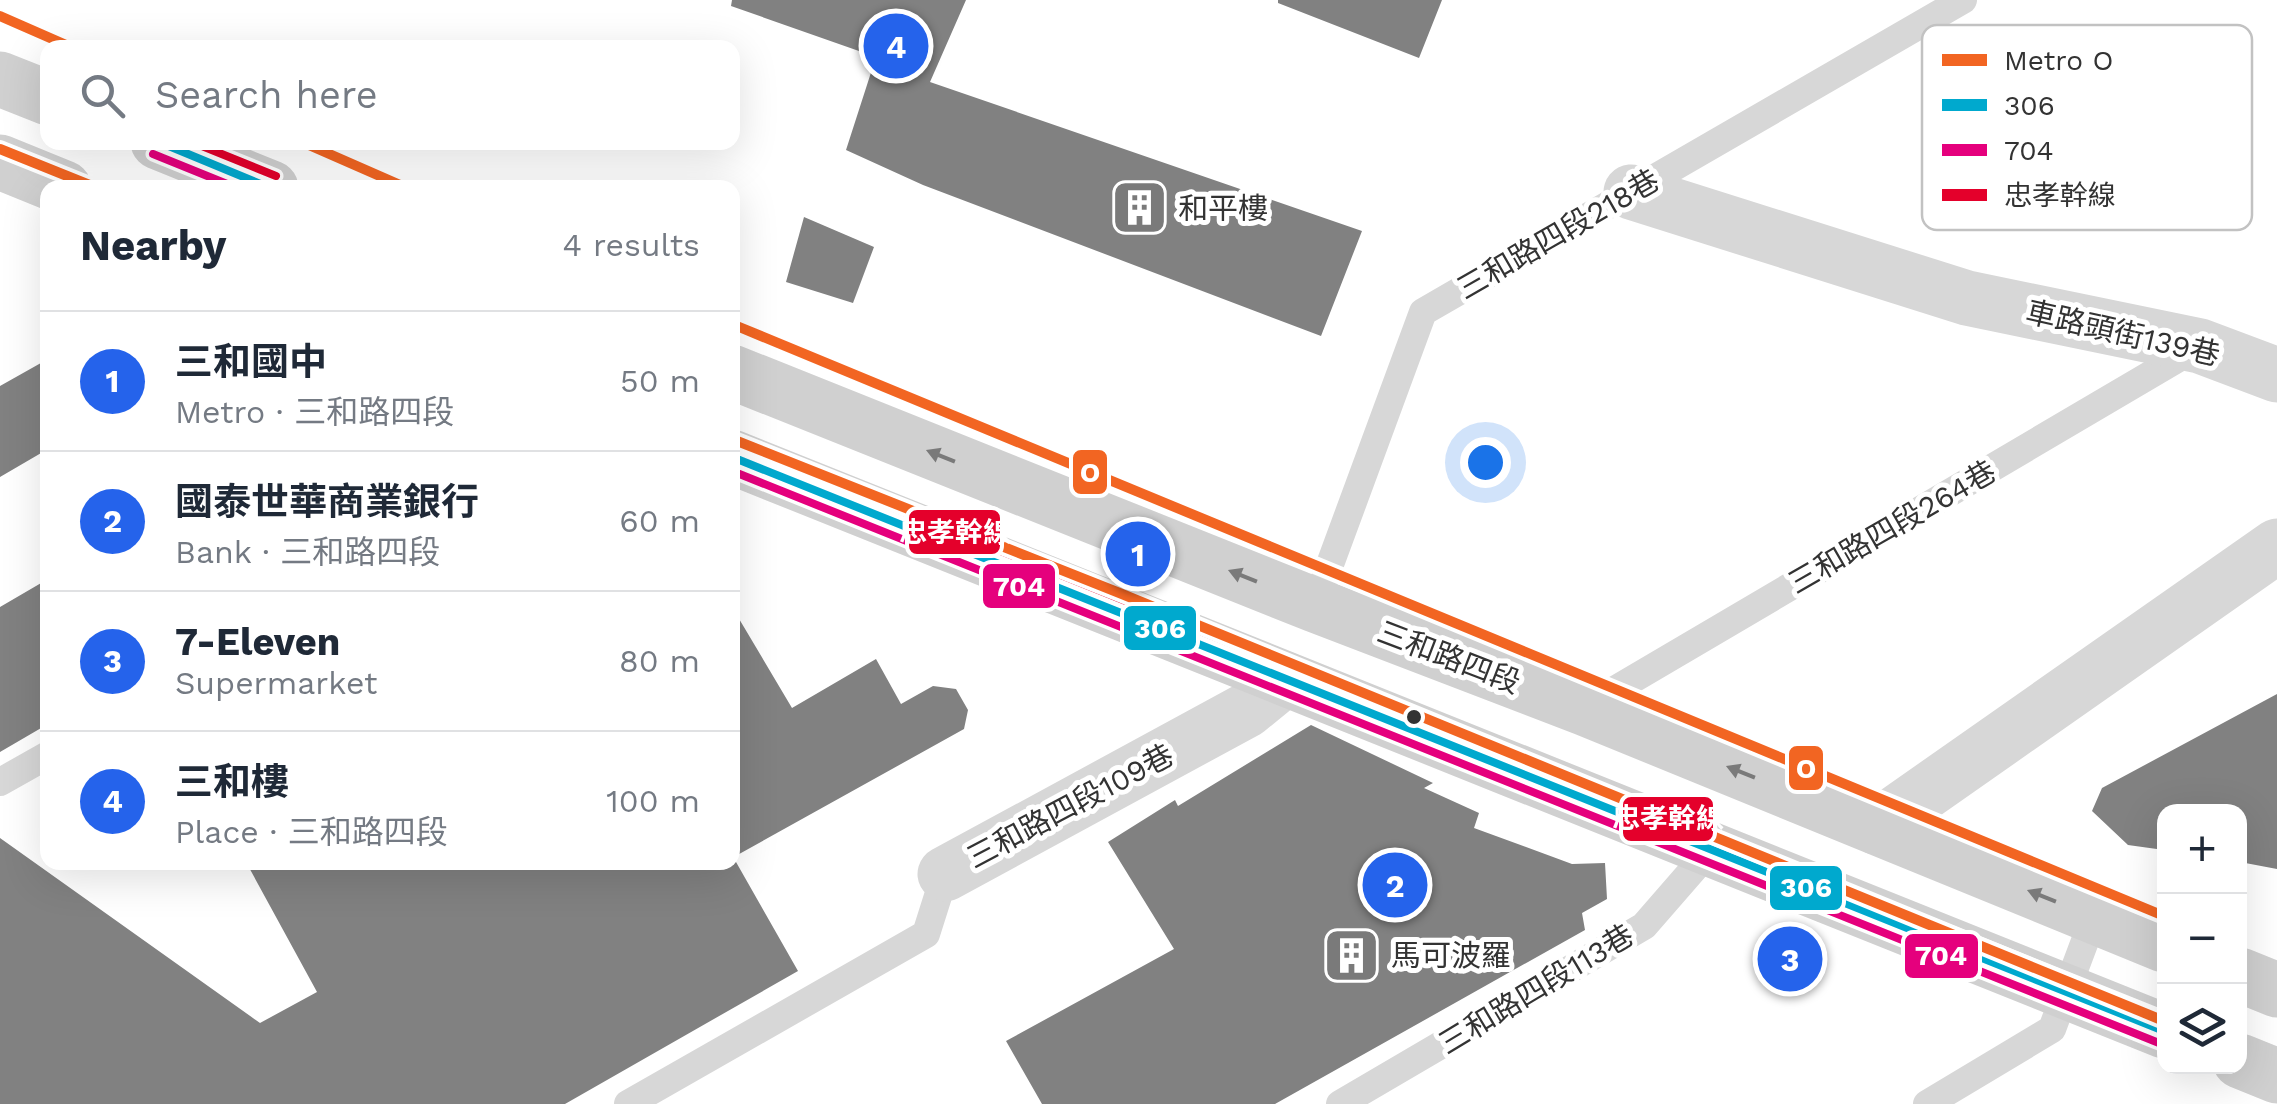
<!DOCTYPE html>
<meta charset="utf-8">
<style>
:root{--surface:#fff;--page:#f2f2f3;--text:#1f2937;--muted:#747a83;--line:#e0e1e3;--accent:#2563eb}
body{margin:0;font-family:"Work Sans","Noto Sans TC",sans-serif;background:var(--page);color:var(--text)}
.controls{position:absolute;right:30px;bottom:30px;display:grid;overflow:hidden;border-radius:20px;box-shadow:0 10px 40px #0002}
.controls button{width:90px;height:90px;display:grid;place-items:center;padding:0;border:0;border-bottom:2px solid var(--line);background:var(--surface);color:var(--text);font:50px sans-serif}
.you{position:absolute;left:1485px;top:462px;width:35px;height:35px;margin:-25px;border:8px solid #fff;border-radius:50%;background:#1a73e8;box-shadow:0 0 0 15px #1a73e833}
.badge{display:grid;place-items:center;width:65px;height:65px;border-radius:50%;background:var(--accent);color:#fff;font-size:32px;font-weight:700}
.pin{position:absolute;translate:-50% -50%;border:5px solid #fff;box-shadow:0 2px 10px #0006}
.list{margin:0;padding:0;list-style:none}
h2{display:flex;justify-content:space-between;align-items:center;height:130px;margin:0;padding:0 40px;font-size:42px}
h2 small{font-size:32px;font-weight:400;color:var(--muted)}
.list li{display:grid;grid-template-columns:65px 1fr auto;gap:30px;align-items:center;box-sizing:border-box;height:140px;padding:0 40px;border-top:2px solid var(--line)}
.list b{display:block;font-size:38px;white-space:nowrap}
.list p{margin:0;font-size:32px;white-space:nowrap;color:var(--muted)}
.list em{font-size:32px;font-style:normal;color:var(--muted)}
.icon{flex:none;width:55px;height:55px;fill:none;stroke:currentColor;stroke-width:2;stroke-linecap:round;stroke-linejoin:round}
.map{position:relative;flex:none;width:2277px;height:1104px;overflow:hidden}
.search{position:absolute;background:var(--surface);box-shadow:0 10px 40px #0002;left:40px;top:40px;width:700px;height:110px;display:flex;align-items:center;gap:25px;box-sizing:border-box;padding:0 35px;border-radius:20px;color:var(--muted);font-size:38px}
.panel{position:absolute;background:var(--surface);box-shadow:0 10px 40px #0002;left:40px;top:180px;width:700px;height:690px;border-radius:20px}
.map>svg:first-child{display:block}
.building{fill:#818181}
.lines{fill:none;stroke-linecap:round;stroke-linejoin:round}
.lane{stroke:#d7d7d7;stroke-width:28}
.street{stroke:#d7d7d7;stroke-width:55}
.secondary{stroke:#d0d0d0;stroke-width:55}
.bus-1-casing{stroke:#fff;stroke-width:15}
.bus-2-casing{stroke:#fff;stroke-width:15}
.bus-3-casing{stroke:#fff;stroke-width:15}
.bus-1{stroke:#00a9ce;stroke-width:8}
.bus-2{stroke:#e5007d;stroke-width:8}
.bus-3{stroke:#e4002b;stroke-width:8}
.metro-1-casing{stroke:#fff;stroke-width:18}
.metro-1{stroke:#f26522;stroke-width:10}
.oneway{fill:#7a7a7a}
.bus-dot{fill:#333;stroke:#fff;stroke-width:4}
.labels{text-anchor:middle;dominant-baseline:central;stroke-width:10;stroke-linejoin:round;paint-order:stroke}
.poi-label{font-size:30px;fill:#333;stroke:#fff;text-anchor:start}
.street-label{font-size:30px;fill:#333;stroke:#fff}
.key{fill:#fff;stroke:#c2c2c2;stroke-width:2.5}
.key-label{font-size:28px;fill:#333}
.line-badge{stroke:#fff;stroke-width:4}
.badge-label{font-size:28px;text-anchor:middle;font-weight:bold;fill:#fff}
</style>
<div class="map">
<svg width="2277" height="1104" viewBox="0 0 2277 1104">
<rect width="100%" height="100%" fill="#fff"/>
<!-- building -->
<path class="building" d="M 732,0 L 966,0 L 930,82 L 1362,231 L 1321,336 L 923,185 L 846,150 L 876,57 L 731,6 Z
M 1278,0 L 1442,0 L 1419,58 L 1278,3 Z
M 804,217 L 874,247 L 853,303 L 786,282 Z
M 48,359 L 48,449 L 0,477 L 0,386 Z
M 48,579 L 48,724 L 0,752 L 0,607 Z
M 732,607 L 792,708 L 876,659 L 901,704 L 933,686 L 956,689 L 968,710 L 964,729 L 732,858 Z
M 2277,694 L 2277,869 L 2240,862 L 2240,812 L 2164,812 L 2164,850 L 2128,845 L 2092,811 L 2102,788 Z
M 1311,725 L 1433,783 L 1424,788 L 1479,813 L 1474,828 L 1572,864 L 1605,863 L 1607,899 L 1582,913 L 1585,930 L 1275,1104 L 1042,1104 L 1006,1041 L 1174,949 L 1108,842 L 1175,800 L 1178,806 Z
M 0,838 L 260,1023 L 317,992 L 246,862 L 736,862 L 798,971 L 565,1104 L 0,1104 Z"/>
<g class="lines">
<!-- lane -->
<path class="lane" d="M 1315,605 L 1423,312 L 1963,0
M 1584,708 L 2194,349
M 0,782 L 48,755
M 628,1104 L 926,934 L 945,874
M 1340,1104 L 1644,926 L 1711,849
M 1927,1104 L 2052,1029 L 2094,917"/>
<!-- street -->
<path class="street" d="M 1631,192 L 1967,298 L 2200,346 L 2277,375
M 1876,827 L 2277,546
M 945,874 L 1247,710 L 1285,679"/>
<!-- secondary -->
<path class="secondary" d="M 0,79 L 48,98
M 158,142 L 271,188
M 0,162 L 64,188
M 732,372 L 1315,605 L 1584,708 L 2164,945
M 732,457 L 2164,1031
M 2240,975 L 2277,990
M 2240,1061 L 2277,1076"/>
<defs>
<path id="bus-1" d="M 159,142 L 270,188
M 732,457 L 2164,1031"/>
<path id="bus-2" d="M 153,154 L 237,188
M 732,471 L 2159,1043"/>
<path id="bus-3" d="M 192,142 L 276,176
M 737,445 L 2164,1018"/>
</defs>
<!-- bus-1 casing -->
<use href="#bus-1" class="bus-1-casing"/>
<!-- bus-2 casing -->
<use href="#bus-2" class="bus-2-casing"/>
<!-- bus-3 casing -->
<use href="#bus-3" class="bus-3-casing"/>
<!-- bus-1 -->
<use href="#bus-1" class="bus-1"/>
<!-- bus-2 -->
<use href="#bus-2" class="bus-2"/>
<!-- bus-3 -->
<use href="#bus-3" class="bus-3"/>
<defs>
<path id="metro-1" d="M 0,16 L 73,48
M 302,142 L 407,188
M 0,149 L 97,188
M 732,324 L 2164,916
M 732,439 L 1122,594 L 2164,1021"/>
</defs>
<!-- metro-1 casing -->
<use href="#metro-1" class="metro-1-casing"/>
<!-- metro-1 -->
<use href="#metro-1" class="metro-1"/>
</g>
<!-- one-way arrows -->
<defs><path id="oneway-solid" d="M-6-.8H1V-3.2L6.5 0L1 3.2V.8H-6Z" transform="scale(2.5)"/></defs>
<g class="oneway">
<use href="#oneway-solid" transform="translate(941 456) rotate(-158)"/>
<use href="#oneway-solid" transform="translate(1243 576) rotate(-158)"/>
<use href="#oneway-solid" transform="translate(1741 772) rotate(-158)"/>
<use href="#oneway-solid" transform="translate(2042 896) rotate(-158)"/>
</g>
<!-- icons -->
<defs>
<symbol id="building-square" viewBox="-11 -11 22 22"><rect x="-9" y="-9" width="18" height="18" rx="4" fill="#7a7a7a" stroke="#fff"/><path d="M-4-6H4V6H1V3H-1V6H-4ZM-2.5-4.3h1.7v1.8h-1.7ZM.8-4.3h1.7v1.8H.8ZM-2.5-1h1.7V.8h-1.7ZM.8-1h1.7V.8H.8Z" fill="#fff"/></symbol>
</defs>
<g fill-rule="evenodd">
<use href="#building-square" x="1108" y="176" width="63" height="63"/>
<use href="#building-square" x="1320" y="924" width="63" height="63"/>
</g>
<!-- markers -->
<circle class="bus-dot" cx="1414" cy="717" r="9"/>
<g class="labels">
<!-- poi labels -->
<g class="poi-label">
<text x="1178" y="208">和平樓</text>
<text x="1391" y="955">馬可波羅</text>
</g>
<!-- street labels -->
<g class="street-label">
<text transform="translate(1558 234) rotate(-30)">三和路四段218巷</text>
<text transform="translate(2123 333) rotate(13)">車路頭街139巷</text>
<text transform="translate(1892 527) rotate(-30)">三和路四段264巷</text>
<text transform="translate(1449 657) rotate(21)">三和路四段</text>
<text transform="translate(1070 806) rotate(-28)">三和路四段109巷</text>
<text transform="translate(1536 989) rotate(-31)">三和路四段113巷</text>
</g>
</g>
<!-- legend -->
<rect x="1922" y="25" width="330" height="205" rx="15" class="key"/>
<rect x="1942" y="54" width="45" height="12" fill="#f26522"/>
<rect x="1942" y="99" width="45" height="12" fill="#00a9ce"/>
<rect x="1942" y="144" width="45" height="12" fill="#e5007d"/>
<rect x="1942" y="189" width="45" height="12" fill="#e4002b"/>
<g class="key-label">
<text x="2004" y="70">Metro O</text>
<text x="2004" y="115">306</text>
<text x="2004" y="160">704</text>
<text x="2004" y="205">忠孝幹線</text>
</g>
<g class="line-badge">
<rect x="1071" y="448" width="38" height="48" rx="10" fill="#f26522"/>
<rect x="907" y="508" width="95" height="48" rx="10" fill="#e4002b"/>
<rect x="981" y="562" width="76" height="48" rx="10" fill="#e5007d"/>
<rect x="1122" y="604" width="76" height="48" rx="10" fill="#00a9ce"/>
<rect x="1787" y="744" width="38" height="48" rx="10" fill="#f26522"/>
<rect x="1621" y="795" width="94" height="48" rx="10" fill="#e4002b"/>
<rect x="1768" y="864" width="76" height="48" rx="10" fill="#00a9ce"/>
<rect x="1903" y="932" width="77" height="48" rx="10" fill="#e5007d"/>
</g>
<g class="badge-label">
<text x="1090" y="482">O</text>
<text x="955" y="542">忠孝幹線</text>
<text x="1019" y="596">704</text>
<text x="1160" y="638">306</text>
<text x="1806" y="778">O</text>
<text x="1668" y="828">忠孝幹線</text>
<text x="1806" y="897">306</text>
<text x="1941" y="965">704</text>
</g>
</svg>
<div class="controls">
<button>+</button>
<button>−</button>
<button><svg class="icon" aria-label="layers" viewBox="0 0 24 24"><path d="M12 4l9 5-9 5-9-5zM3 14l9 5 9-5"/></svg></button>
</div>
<div class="you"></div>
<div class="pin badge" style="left:1138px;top:554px">1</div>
<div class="pin badge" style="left:1395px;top:885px">2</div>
<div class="pin badge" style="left:1790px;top:959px">3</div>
<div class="pin badge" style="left:896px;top:46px">4</div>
<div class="search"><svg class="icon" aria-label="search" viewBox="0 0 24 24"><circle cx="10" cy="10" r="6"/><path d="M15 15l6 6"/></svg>Search here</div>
<section class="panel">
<h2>Nearby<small>4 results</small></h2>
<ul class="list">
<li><span class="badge">1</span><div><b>三和國中</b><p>Metro · 三和路四段</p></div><em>50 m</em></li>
<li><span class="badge">2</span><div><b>國泰世華商業銀行</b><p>Bank · 三和路四段</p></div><em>60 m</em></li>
<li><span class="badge">3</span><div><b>7-Eleven</b><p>Supermarket</p></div><em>80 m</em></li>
<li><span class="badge">4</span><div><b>三和樓</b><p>Place · 三和路四段</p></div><em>100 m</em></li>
</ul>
</section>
</div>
